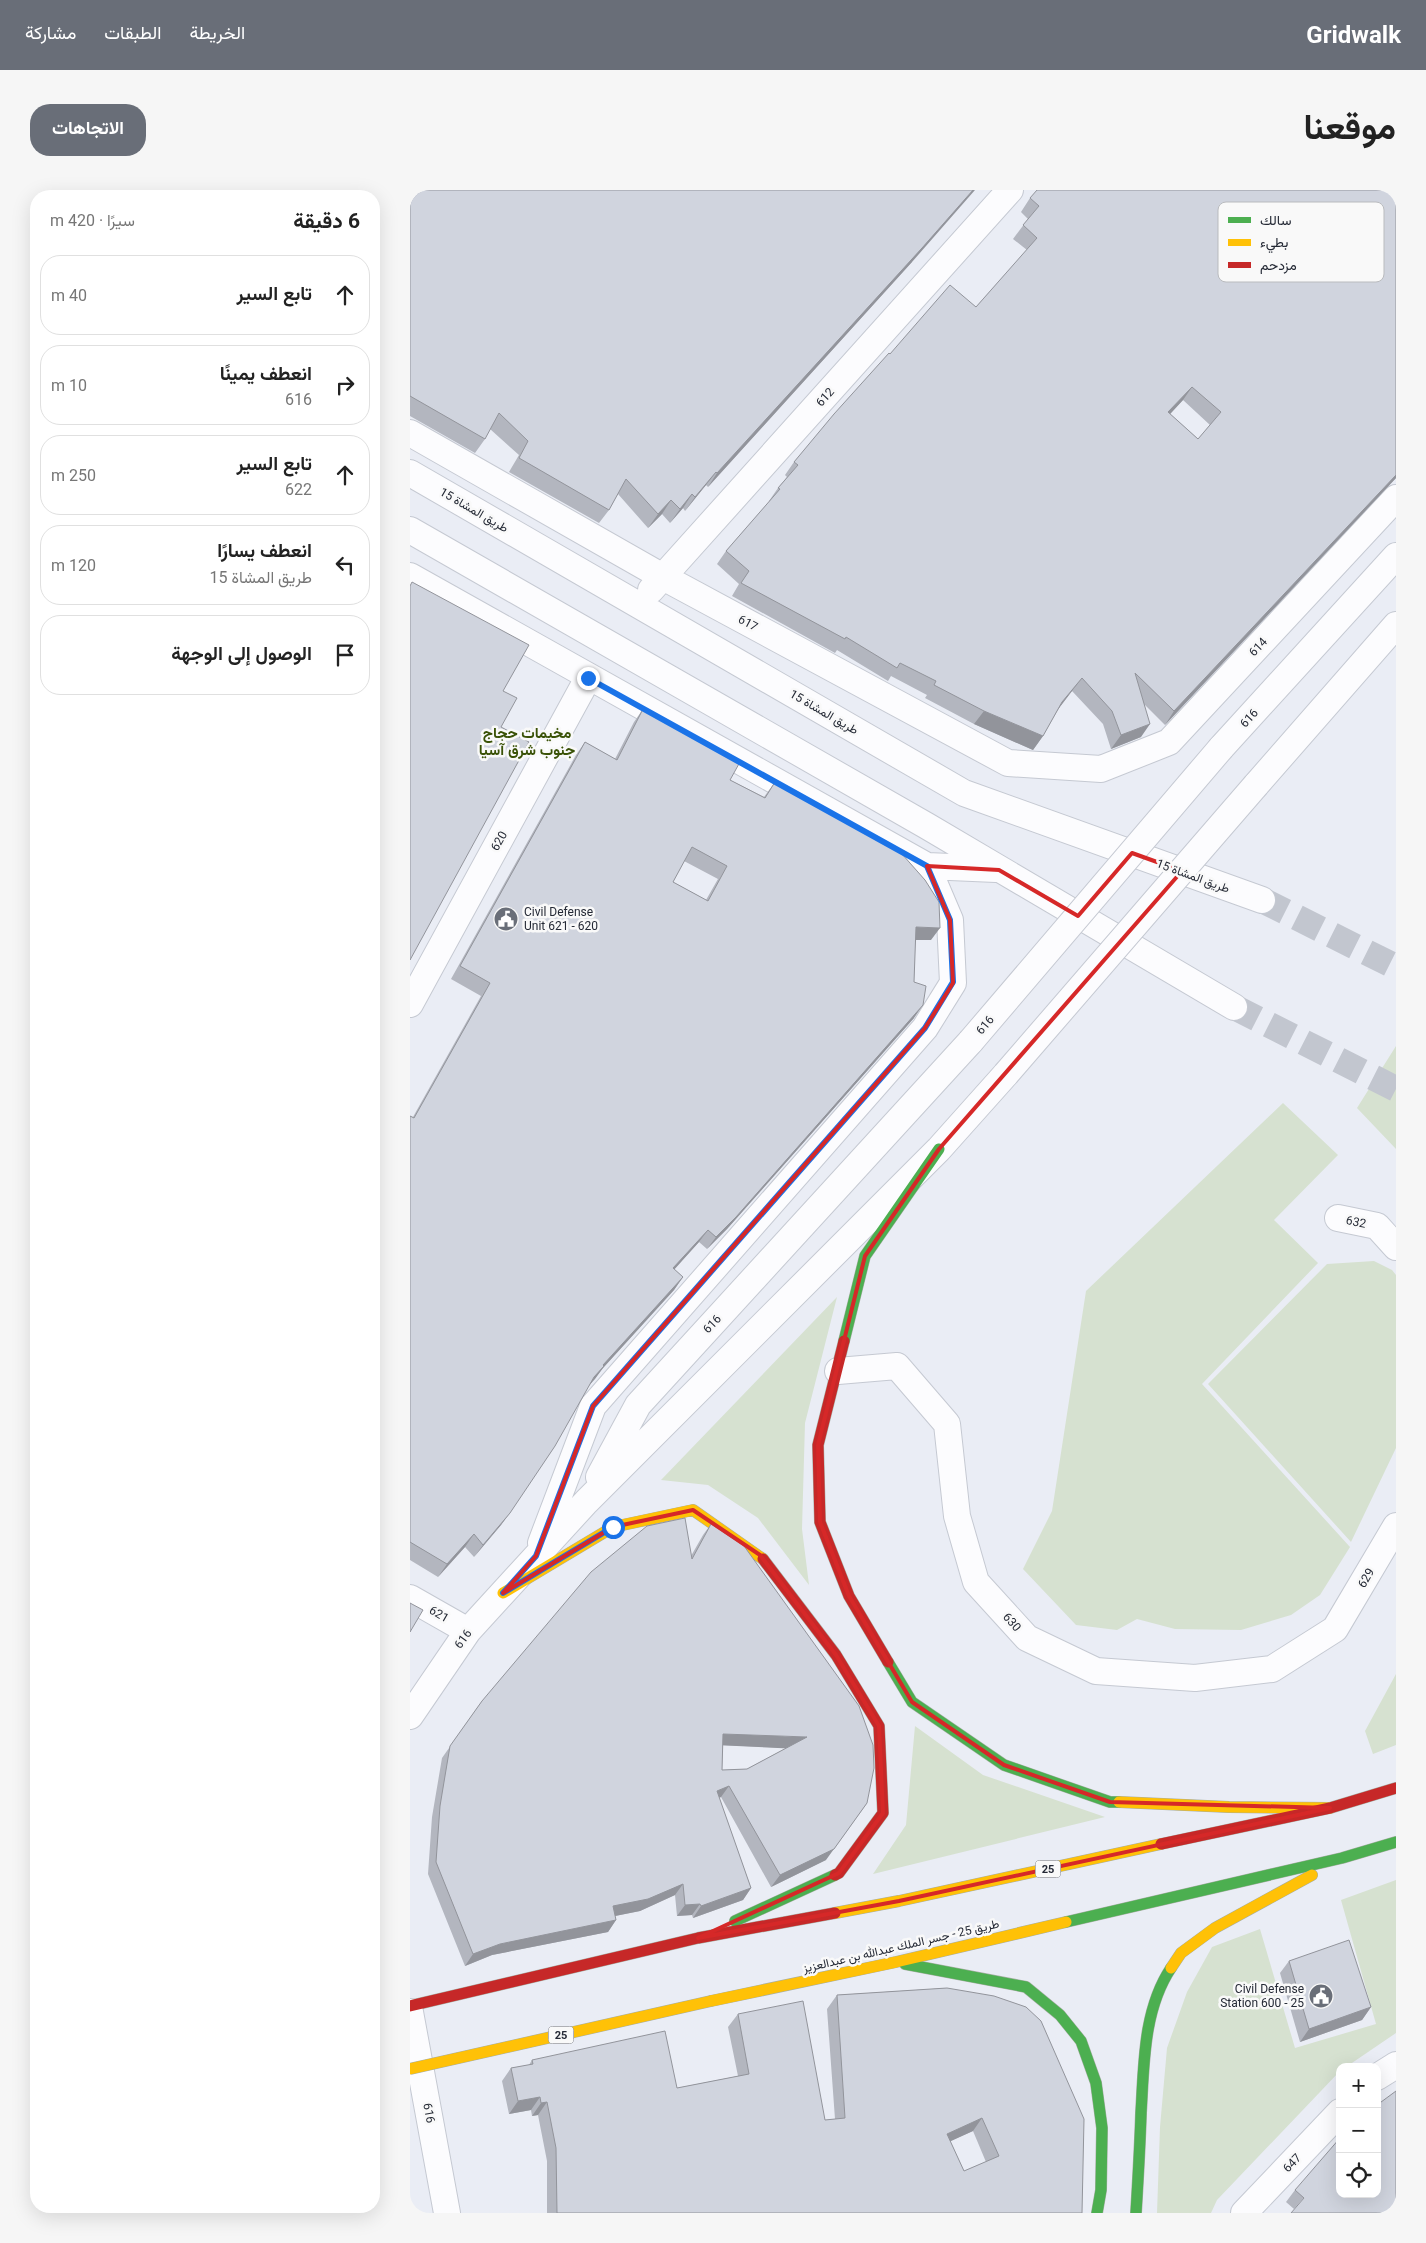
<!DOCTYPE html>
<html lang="ar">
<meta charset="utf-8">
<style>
:root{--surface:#fff;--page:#f6f6f6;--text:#222;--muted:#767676;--line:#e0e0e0;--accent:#696e78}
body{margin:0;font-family:Roboto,Vazirmatn,sans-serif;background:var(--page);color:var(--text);direction:rtl}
.controls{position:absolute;right:15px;bottom:15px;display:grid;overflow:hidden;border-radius:10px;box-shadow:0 5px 20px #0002}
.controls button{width:45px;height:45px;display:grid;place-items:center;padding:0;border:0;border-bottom:1px solid var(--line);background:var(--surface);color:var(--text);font:25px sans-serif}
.stop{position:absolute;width:15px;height:15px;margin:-11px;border:4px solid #1a73e8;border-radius:50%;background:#fff}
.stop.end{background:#1a73e8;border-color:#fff;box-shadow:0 1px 5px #0008}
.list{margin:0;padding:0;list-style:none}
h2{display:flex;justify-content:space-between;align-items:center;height:65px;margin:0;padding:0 20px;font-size:21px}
h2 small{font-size:16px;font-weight:400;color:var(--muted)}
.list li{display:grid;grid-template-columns:32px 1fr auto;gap:15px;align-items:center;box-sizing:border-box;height:80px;margin:0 10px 10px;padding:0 10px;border:1px solid var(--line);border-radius:20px}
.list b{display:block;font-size:19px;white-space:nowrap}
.list p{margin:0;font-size:16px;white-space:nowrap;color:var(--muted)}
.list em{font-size:16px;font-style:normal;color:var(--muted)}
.icon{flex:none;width:28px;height:28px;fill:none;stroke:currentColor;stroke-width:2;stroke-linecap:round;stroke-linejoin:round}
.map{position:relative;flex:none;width:986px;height:2023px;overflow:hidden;direction:ltr;border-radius:20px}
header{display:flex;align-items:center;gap:30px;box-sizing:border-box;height:70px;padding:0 25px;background:var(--accent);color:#fff}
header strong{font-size:24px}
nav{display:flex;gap:28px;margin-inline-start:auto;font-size:18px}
.intro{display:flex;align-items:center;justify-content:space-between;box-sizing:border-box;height:120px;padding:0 30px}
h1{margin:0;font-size:35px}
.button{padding:12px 22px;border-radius:20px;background:var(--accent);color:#fff;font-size:18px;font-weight:700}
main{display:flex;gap:30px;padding:0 30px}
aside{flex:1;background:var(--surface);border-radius:20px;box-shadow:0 5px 20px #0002}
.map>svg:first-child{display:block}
.green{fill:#d6e1d0}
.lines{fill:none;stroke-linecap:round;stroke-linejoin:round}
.street-tunnel{stroke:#c2c6cf;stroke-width:26;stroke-dasharray:26 13;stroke-linecap:butt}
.street-casing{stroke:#c5c9d2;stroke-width:28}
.fast-casing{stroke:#a6aea3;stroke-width:12}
.slow-casing{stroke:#a6aea3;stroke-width:12}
.jam-casing{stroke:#a6aea3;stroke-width:12}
.street{stroke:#fcfcfe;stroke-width:26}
.fast{stroke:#4caf50;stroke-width:11}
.slow{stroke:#ffc107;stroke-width:11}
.jam{stroke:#c62828;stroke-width:11}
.street-bridge-casing{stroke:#c5c9d2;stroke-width:28;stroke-linecap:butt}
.slow-bridge-casing{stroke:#a6aea3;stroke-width:12;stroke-linecap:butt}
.street-bridge{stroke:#fcfcfe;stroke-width:26}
.slow-bridge{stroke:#ffc107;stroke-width:11}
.wall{fill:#b3b6bf;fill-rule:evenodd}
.shaded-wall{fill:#92949b}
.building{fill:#d0d4de;stroke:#92949b;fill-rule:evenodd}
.route{stroke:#1a73e8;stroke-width:6}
.marked{fill:none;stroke:#d62828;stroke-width:4;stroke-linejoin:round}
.labels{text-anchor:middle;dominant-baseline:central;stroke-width:5;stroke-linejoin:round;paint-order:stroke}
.shield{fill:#f9f9f9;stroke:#646770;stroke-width:1}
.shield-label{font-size:11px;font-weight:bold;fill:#242935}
.street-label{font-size:12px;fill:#242935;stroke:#f9f9f9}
.poi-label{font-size:12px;fill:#242935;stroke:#f9f9f9;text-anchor:start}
.quarter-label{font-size:15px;font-weight:bold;fill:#3a5207;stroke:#f9f9f9}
.key{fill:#f9f9f9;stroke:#b9bbbe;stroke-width:1}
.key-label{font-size:14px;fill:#242935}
</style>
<header>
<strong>Gridwalk</strong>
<nav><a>الخريطة</a><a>الطبقات</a><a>مشاركة</a></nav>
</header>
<div class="intro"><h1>موقعنا</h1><a class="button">الاتجاهات</a></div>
<main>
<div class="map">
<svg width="986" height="2023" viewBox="0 0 986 2023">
<rect width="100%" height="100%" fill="#eaedf5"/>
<!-- green -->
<path class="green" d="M 986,856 L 986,959 L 947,918 Z
M 873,913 L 928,965 L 864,1030 L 908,1073 L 792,1194 L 940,1357 L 910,1405 L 881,1425 L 831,1440 L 765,1439 L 727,1429 L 707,1440 L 666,1435 L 613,1379 L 642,1321 L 676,1101 Z
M 964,1071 L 982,1080 L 986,1085 L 986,1258 L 941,1352 L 798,1194 L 917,1074 Z
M 427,1107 L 395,1233 L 392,1339 L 399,1395 L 348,1328 L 298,1295 L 251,1290 Z
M 986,1484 L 986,1555 L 963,1564 L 955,1541 Z
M 505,1536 L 573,1585 L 695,1627 L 463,1684 L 496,1635 Z
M 986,1690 L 986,1843 L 936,1877 L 930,1877 L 930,1881 L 807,2010 L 801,2023 L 747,2023 L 750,1937 L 757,1858 L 777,1802 L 802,1757 L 850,1739 L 885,1858 L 966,1834 L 931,1710 Z"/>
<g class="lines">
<!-- street-tunnel -->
<path class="street-tunnel" d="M 852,710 L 986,777
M 824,817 L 986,899"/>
<defs>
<path id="street" d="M 0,243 L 253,387 L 598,573 L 691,579 L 759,552 L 986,308
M 0,283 L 554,603 L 852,710
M 0,340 L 517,636 L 824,817
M 0,386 L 517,676 L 586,679
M 241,400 L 600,0
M 811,558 L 986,366
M 846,595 L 986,435
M 0,814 L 178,488
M 928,1028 L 967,1036 L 986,1057
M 428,1181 L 487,1176 L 537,1234 L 547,1326 L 566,1392 L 617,1448 L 686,1481 L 785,1488 L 862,1479 L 925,1439 L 986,1336
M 189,1287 L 228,1215 L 561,851
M 131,1353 L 183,1216 L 515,838 L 543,793 L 540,730 L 517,676
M 0,1408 L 58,1441
M 0,1526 L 58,1441 L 176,1312 L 529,959 L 596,884
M 0,1822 L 37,2023
M 967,1887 L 986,1875
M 834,2023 L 930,1922"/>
<path id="fast" d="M 434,1151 L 455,1066 L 529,959
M 478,1472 L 502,1512 L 594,1575 L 700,1612 L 709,1612
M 325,1731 L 425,1685
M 656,1732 L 932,1668 L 986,1652
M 495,1774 L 616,1797 L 650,1825 L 671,1851 L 686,1893 L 692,1938 L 691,2000 L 687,2023
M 726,2023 C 728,1990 730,1956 731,1923 C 734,1875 733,1820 761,1778"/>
<path id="slow" d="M 93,1403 L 203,1337 L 283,1320 L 353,1369
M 709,1612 L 819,1617 L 920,1618
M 425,1723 L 489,1711 L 751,1654
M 761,1778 L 771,1763 L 805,1738 L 902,1685
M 301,1811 L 486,1772 L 656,1732"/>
<path id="jam" d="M 434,1151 L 408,1255 L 410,1332 L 439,1406 L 478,1472
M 353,1369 L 426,1465 L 469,1536 L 473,1623 L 429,1683 L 425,1685
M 751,1654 L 920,1618 L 986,1598
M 0,1816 L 288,1748 L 425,1723"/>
</defs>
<!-- street casing -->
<use href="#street" class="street-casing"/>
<!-- fast casing -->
<use href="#fast" class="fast-casing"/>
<!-- slow casing -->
<use href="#slow" class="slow-casing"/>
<!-- jam casing -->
<use href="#jam" class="jam-casing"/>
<!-- street -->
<use href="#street" class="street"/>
<!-- fast -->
<use href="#fast" class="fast"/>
<!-- slow -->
<use href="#slow" class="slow"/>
<!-- jam -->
<use href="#jam" class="jam"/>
<defs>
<path id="street-bridge" d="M 561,851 L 811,558
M 596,884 L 846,595"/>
<path id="slow-bridge" d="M 0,1879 L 301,1811"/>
</defs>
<!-- street-bridge casing -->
<use href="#street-bridge" class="street-bridge-casing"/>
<!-- slow-bridge casing -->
<use href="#slow-bridge" class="slow-bridge-casing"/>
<!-- street-bridge -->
<use href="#street-bridge" class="street-bridge"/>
<!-- slow-bridge -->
<use href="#slow-bridge" class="slow-bridge"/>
</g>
<!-- wall -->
<path class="wall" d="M 0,0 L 502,72 L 298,297 L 296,295 L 275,321 L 273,318 L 260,333 L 252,324 L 238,338 L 208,304 L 199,320 L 189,333 L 99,282 L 109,265 L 80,239 L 75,249 L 65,263 L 0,226 Z
M 620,8 L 986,288 L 755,535 L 735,515 L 731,547 L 701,559 L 693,534 L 662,501 L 649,518 L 633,546 L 623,560 L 564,534 L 515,508 L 517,505 L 481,486 L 478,491 L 427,460 L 425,463 L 322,406 L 329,394 L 307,374 L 316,361 L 359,312 L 359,311 L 368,298 L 377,287 L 375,285 L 384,272 L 480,164 L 566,117 L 617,60 L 603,49 L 618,29 L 611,22 ZM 773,210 L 800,235 L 788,249 L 760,224 Z
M 233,519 L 320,590 L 354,607 L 365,592 L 521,750 L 505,750 L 504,792 L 504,828 L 317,1039 L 297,1059 L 289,1052 L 264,1079 L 273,1087 L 264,1100 L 193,1178 L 180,1194 L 91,1335 L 64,1367 L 55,1357 L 28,1387 L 0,1370 L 0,926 L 3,927 L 71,806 L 41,789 L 166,565 L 175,552 L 205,569 L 224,532 ZM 274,671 L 308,689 L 296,710 L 263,692 Z
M 301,1334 L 416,1670 L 361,1697 L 311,1607 L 309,1608 L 341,1698 L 333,1710 L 283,1728 L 282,1725 L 267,1726 L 265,1705 L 230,1721 L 205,1726 L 206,1730 L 198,1742 L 82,1765 L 55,1776 L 18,1684 L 22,1627 L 32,1568 L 72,1511 L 281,1366 L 293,1345 ZM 313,1555 L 376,1558 L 337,1579 L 312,1580 Z
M 879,1771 L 961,1817 L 952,1830 L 890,1852 L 870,1783 Z
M 537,1798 L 672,2023 L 137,2023 L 137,1971 L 128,1925 L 122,1926 L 121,1920 L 99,1924 L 92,1891 L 101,1878 L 119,1875 L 122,1870 L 267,1898 L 328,1886 L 318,1837 L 328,1824 L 415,1930 L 425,1929 L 417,1819 L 427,1805 ZM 563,1941 L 576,1972 L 554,1981 L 540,1951 Z
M 986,1901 L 884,2019 L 876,2012 L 885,2000 Z"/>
<!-- shaded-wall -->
<path class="shaded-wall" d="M 563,0 L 565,0 L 502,72 L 298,297 L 307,283 Z
M 782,197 L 773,210 L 749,236 L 758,222 Z
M 306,282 L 296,295 L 275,321 L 285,307 Z
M 986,285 L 986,288 L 755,535 L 764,521 Z
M 282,304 L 273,318 L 260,333 L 270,319 Z
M 261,310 L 252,324 L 238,338 L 248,324 Z
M 672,488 L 662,501 L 643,526 L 652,512 Z
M 574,521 L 633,546 L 623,560 L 564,534 Z
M 740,534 L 731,547 L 701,559 L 711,545 Z
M 506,737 L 530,738 L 521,750 L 497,750 Z
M 513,815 L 504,828 L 317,1039 L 297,1059 L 306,1047 Z
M 298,1040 L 289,1052 L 254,1091 L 263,1078 Z
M 273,1087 L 264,1100 L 193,1178 L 185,1189 L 175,1200 L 193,1175 Z
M 100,1323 L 91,1335 L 64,1367 L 73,1355 Z
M 64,1344 L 55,1357 L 28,1387 L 37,1374 Z
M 313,1544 L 397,1547 L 389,1559 L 305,1555 Z
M 319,1596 L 311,1607 L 299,1612 L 307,1601 Z
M 457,1613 L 416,1670 L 361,1697 L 370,1685 Z
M 273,1694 L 265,1705 L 230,1721 L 195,1728 L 203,1716 Z
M 341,1698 L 333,1710 L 283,1728 L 291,1716 Z
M 290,1714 L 282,1725 L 267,1726 L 275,1715 Z
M 206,1730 L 198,1742 L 82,1765 L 55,1776 L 63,1764 L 90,1754 Z
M 961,1817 L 952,1830 L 890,1852 L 899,1839 Z
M 130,1907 L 121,1920 L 99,1924 L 108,1911 Z
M 137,1912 L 128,1925 L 122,1926 L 131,1913 Z
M 572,1928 L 563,1941 L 528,1957 L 537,1944 Z"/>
<!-- building -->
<path class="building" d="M 0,0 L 563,0 L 512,58 L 307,283 L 306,282 L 285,307 L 282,304 L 270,319 L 261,310 L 248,324 L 216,289 L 199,320 L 109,268 L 118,251 L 89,223 L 75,249 L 0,206 Z
M 627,0 L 986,0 L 986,285 L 764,521 L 725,483 L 740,534 L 711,545 L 702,521 L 672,488 L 652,512 L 633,546 L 574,521 L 524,495 L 526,491 L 490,473 L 487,478 L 436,447 L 435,449 L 331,393 L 339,381 L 316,361 L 370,299 L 368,298 L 388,275 L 384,272 L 424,224 L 479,163 L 480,164 L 540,95 L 566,117 L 627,48 L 613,35 L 629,16 L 620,8 ZM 782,197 L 811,222 L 788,249 L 758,222 Z
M 2,392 L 119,455 L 93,501 L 107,508 L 91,537 L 119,552 L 0,770 L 0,396 Z
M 233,519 L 330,572 L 320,590 L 355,608 L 365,592 L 492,664 L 515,690 L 529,712 L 530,738 L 506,737 L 504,792 L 516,796 L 513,815 L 326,1027 L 306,1047 L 298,1040 L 263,1078 L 273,1087 L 193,1175 L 194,1176 L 184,1187 L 145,1256 L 100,1323 L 73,1355 L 64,1344 L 37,1374 L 0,1352 L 0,926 L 4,928 L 80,793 L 50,776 L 175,552 L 207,570 ZM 282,657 L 317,676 L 298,711 L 263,692 Z
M 275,1328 L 282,1369 L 301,1334 L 334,1356 L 449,1516 L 463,1555 L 464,1578 L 457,1613 L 424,1659 L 370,1685 L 319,1596 L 307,1601 L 341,1698 L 291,1716 L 290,1714 L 275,1715 L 273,1694 L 238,1709 L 203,1716 L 206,1730 L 90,1754 L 63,1764 L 26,1672 L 30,1616 L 40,1556 L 72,1511 L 181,1382 L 237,1336 ZM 313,1544 L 397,1547 L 337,1579 L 312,1580 Z
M 0,1413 L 13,1420 L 0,1442 Z
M 939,1750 L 961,1817 L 899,1839 L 879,1771 Z
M 537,1798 L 584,1806 L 616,1817 L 631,1831 L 674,1929 L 672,2023 L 147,2023 L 146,1958 L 137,1912 L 131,1913 L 130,1907 L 108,1911 L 101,1878 L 123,1874 L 122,1870 L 255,1841 L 267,1898 L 339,1884 L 328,1824 L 393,1811 L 415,1930 L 435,1928 L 427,1805 ZM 572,1928 L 589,1966 L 554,1981 L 537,1944 Z
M 986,1901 L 986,2023 L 881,2023 L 894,2008 L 885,2000 L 930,1948 L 930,2004 L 967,2004 L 967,1915 Z"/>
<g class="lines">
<!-- route -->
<path class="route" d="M 178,488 L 517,676 L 540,730 L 543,792 L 515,838 L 183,1216 L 126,1366 L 93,1403 L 203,1337"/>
</g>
<!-- marked area -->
<path class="marked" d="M 722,663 L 772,681 L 529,959 L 455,1066 L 408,1255 L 410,1332 L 439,1406 L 502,1512 L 594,1575 L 700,1612 L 920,1618 L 489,1711 L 288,1748 L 429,1683 L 473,1623 L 469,1536 L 426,1465 L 350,1365 L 283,1320 L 203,1337 L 93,1403 L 126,1366 L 183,1216 L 515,838 L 543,793 L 540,730 L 517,676 L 589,680 L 668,726 Z"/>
<!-- icons -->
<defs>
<symbol id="civic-disc" viewBox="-11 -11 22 22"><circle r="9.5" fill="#696e78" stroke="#f9f9f9"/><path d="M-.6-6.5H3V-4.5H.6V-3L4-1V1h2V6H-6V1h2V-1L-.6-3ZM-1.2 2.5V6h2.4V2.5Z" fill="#fff"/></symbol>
</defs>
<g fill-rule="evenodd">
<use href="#civic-disc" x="82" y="715" width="28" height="28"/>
<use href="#civic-disc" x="897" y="1792" width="28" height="28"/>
</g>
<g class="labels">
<!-- shield labels -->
<g class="shield">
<rect x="625.5" y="1670.5" width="25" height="17" rx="4"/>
<rect x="138.5" y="1836.5" width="25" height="17" rx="4"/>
</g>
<g class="shield-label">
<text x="638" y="1679">25</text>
<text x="151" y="1845">25</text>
</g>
<!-- street labels -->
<g class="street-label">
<text transform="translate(415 207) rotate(-48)">612</text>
<text transform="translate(64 320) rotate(30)">طريق المشاة 15</text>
<text transform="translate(338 433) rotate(28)">617</text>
<text transform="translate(848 457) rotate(-47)">614</text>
<text transform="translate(414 522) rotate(30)">طريق المشاة 15</text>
<text transform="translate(839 528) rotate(-48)">616</text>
<text transform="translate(89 651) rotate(-61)">620</text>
<text transform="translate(783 686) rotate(20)">طريق المشاة 15</text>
<text transform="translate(575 835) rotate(-50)">616</text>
<text transform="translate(946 1032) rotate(12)">632</text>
<text transform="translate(302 1134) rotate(-47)">616</text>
<text transform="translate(956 1388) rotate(-60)">629</text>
<text transform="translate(29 1424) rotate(30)">621</text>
<text transform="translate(602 1432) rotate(48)">630</text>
<text transform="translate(53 1449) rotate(-54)">616</text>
<text transform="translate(491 1756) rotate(-13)">طريق 25 - جسر الملك عبدالله بن عبدالعزيز</text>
<text transform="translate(19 1923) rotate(80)">616</text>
<text transform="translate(882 1973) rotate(-47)">647</text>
</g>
<!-- poi labels -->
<g class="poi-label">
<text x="114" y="722">Civil Defense<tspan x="114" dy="14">Unit 621 - 620</tspan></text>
<text x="894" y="1799" text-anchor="end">Civil Defense<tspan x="894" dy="14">Station 600 - 25</tspan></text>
</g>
<!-- quarter labels -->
<g class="quarter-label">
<text x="117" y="543">مخيمات حجاج<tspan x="117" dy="17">جنوب شرق آسيا</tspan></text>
</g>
</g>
<!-- legend -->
<rect x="808" y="12" width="166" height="80" rx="8" class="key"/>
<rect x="818" y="27" width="23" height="6" fill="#4caf50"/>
<rect x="818" y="49" width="23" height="7" fill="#ffc107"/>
<rect x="818" y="72" width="23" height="6" fill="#c62828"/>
<g class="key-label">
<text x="850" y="35">سالك</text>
<text x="850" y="57">بطيء</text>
<text x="850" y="80">مزدحم</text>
</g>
</svg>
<div class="controls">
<button>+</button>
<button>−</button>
<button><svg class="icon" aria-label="locate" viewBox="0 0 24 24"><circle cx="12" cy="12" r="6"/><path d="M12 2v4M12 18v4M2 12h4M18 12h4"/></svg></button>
</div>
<div class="stop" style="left:203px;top:1337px"></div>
<div class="stop end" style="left:178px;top:488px"></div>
</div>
<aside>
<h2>6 دقيقة<small>سيرًا · 420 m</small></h2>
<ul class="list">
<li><svg class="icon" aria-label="ahead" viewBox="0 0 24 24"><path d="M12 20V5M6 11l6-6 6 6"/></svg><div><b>تابع السير</b></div><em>40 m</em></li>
<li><svg class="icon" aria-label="right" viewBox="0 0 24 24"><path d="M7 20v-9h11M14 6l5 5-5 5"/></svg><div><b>انعطف يمينًا</b><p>616</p></div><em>10 m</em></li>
<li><svg class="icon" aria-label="ahead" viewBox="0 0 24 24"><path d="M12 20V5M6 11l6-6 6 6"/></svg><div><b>تابع السير</b><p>622</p></div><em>250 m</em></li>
<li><svg class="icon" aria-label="left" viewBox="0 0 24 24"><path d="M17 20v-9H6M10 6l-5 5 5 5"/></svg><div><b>انعطف يسارًا</b><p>طريق المشاة 15</p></div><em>120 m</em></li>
<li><svg class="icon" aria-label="arrive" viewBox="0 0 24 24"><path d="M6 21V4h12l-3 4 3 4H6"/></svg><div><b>الوصول إلى الوجهة</b></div></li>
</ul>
</aside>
</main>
